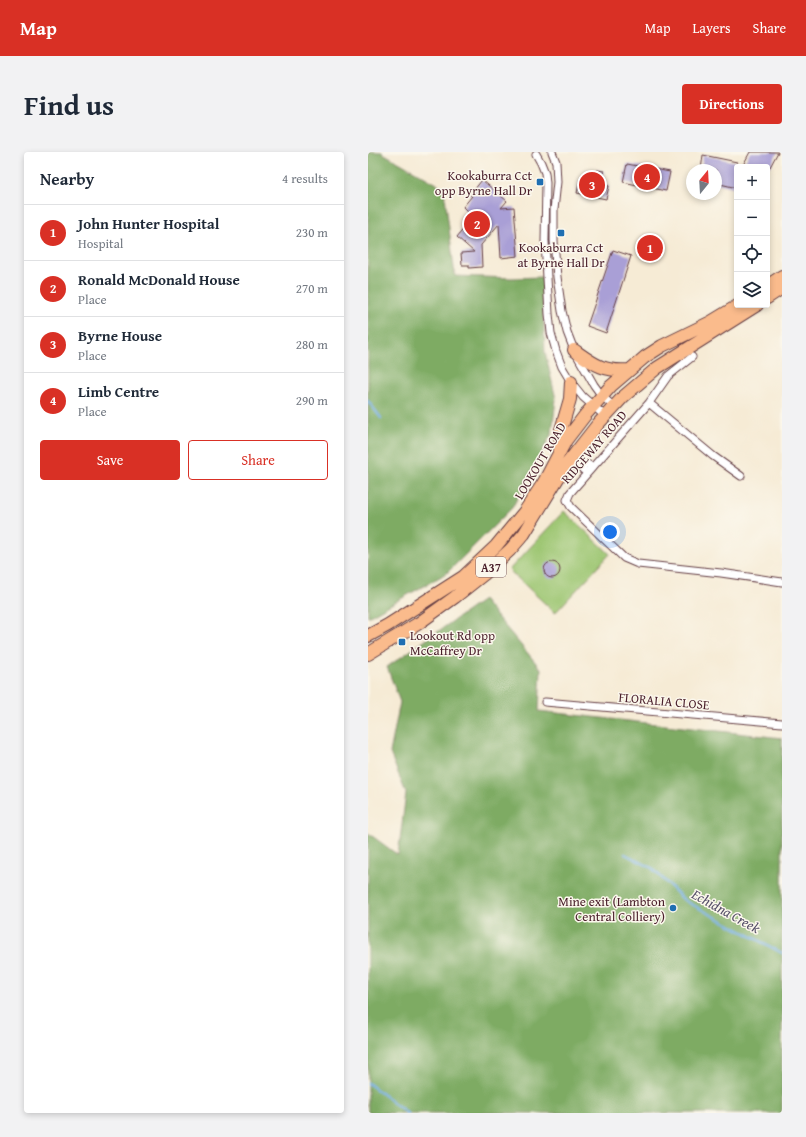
<!DOCTYPE html>
<meta charset="utf-8">
<style>
:root{--surface:#fff;--page:#f2f2f3;--text:#1f2937;--muted:#747a83;--line:#e0e1e3;--accent:#d93025}
body{margin:0;font-family:"Gentium Book Plus",serif;background:var(--page);color:var(--text)}
.controls{position:absolute;right:12px;top:12px;display:grid;overflow:hidden;border-radius:4px;box-shadow:0 2px 6px #0003}
.controls button{width:36px;height:36px;display:grid;place-items:center;padding:0;border:0;border-bottom:1px solid var(--line);background:var(--surface);color:var(--text);font:20px sans-serif}
.compass{position:absolute;left:318px;top:12px;width:36px;height:36px;border-radius:50%;background:var(--surface);box-shadow:0 2px 6px #0003;rotate:18deg}
.you{position:absolute;left:242px;top:380px;width:14px;height:14px;margin:-10px;border:3px solid #fff;border-radius:50%;background:#1a73e8;box-shadow:0 0 0 6px #1a73e833}
.badge{display:grid;place-items:center;width:26px;height:26px;border-radius:50%;background:var(--accent);color:#fff;font-size:13px;font-weight:700}
.pin{position:absolute;translate:-50% -50%;border:2px solid #fff;box-shadow:0 1px 4px #0006}
.list{margin:0;padding:0;list-style:none}
h2{display:flex;justify-content:space-between;align-items:center;height:52px;margin:0;padding:0 16px;font-size:17px}
h2 small{font-size:13px;font-weight:400;color:var(--muted)}
.list li{display:grid;grid-template-columns:26px 1fr auto;gap:12px;align-items:center;box-sizing:border-box;height:56px;padding:0 16px;border-top:1px solid var(--line)}
.list b{display:block;font-size:15px;white-space:nowrap}
.list p{margin:0;font-size:13px;white-space:nowrap;color:var(--muted)}
.list em{font-size:13px;font-style:normal;color:var(--muted)}
.actions{display:flex;gap:8px;padding:12px 16px}
.actions a{flex:1;padding:9px 0;border:1px solid var(--accent);border-radius:4px;text-align:center;font-size:14px;color:var(--accent)}
.actions .main{background:var(--accent);color:#fff}
.icon{flex:none;width:22px;height:22px;fill:none;stroke:currentColor;stroke-width:2;stroke-linecap:round;stroke-linejoin:round}
.map{position:relative;flex:none;width:414px;height:961px;overflow:hidden;border-radius:4px}
header{display:flex;align-items:center;gap:24px;box-sizing:border-box;height:56px;padding:0 20px;background:var(--accent);color:#fff}
header strong{font-size:19px}
nav{display:flex;gap:22px;margin-inline-start:auto;font-size:14px}
.intro{display:flex;align-items:center;justify-content:space-between;box-sizing:border-box;height:96px;padding:0 24px}
h1{margin:0;font-size:28px}
.button{padding:10px 18px;border-radius:4px;background:var(--accent);color:#fff;font-size:14px;font-weight:700}
main{display:flex;gap:24px;padding:0 24px}
aside{flex:1;background:var(--surface);border-radius:4px;box-shadow:0 2px 6px #0003}
.map>svg:first-child{display:block}
.green{fill:#9dc672;stroke:#74724e}
.forest{fill:#7eab64;stroke:#646548}
.lines{fill:none;stroke-linecap:round;stroke-linejoin:round}
.stream{stroke:#6fabe0;stroke-width:2.5}
.building{fill:#a99fd6}
.minor-casing{stroke:#643e44;stroke-width:9}
.trunk-casing{stroke:#643e44;stroke-width:14}
.minor{stroke:#fff;stroke-width:7}
.trunk{stroke:#fabb8c;stroke-width:12}
.poi-dot{fill:#1f6fb2;stroke:#fbf7ec;stroke-width:1.5}
.labels{text-anchor:middle;dominant-baseline:central;stroke-width:3;stroke-linejoin:round;paint-order:stroke}
.shield{fill:#fbf7ec;stroke:#7f6065;stroke-width:1}
.shield-label{font-size:12px;font-weight:bold;fill:#4a1f2b}
.poi-label{font-size:13px;fill:#4a1f2b;stroke:#fbf7ec;text-anchor:end}
.street-label{font-size:13px;fill:#4a1f2b;stroke:#fbf7ec}
.water-label{font-size:14px;font-style:italic;fill:#57506a;stroke:#fbf7ec}
</style>
<header>
<strong>Map</strong>
<nav><a>Map</a><a>Layers</a><a>Share</a></nav>
</header>
<div class="intro"><h1>Find us</h1><a class="button">Directions</a></div>
<main>
<aside>
<h2>Nearby<small>4 results</small></h2>
<ul class="list">
<li><span class="badge">1</span><div><b>John Hunter Hospital</b><p>Hospital</p></div><em>230 m</em></li>
<li><span class="badge">2</span><div><b>Ronald McDonald House</b><p>Place</p></div><em>270 m</em></li>
<li><span class="badge">3</span><div><b>Byrne House</b><p>Place</p></div><em>280 m</em></li>
<li><span class="badge">4</span><div><b>Limb Centre</b><p>Place</p></div><em>290 m</em></li>
</ul>
<div class="actions"><a class="main">Save</a><a>Share</a></div>
</aside>
<div class="map">
<svg width="414" height="961" viewBox="0 0 414 961">
<rect width="100%" height="100%" fill="#fbf7ec"/>
<filter id="ink" filterUnits="userSpaceOnUse"><feTurbulence type="fractalNoise" baseFrequency=".025" numOctaves="2"/><feDisplacementMap in="SourceGraphic" scale="8" xChannelSelector="R" yChannelSelector="G"/><feConvolveMatrix kernelMatrix="1 2 1 2 8 2 1 2 1" color-interpolation-filters="sRGB"/></filter>
<filter id="wash" filterUnits="userSpaceOnUse"><feTurbulence type="fractalNoise" baseFrequency=".012" numOctaves="4" result="noise"/><feDisplacementMap in="SourceGraphic" scale="16" xChannelSelector="R" yChannelSelector="G"/><feGaussianBlur stdDeviation="0.9" result="paint"/><feColorMatrix in="noise" values="0 0 0 0 0 0 0 0 0 0 0 0 0 0 0 0 0 1.4 0 .05"/><feComposite in="paint" operator="in"/></filter>
<g filter="url(#wash)">
<rect width="100%" height="100%" fill="#f6ebd5"/>
<!-- green -->
<path class="green" d="M 196,359 L 242,402 L 187,461 L 141,418 Z"/>
<!-- forest -->
<path class="forest" d="M 0,0 L 13,0 L 76,36 L 87,124 L 143,126 L 174,125 L 177,200 L 188,247 L 184,281 L 144,356 L 79,421 L 0,465 Z
M 115,448 L 173,517 L 171,559 L 414,586 L 414,961 L 0,961 L 0,681 L 30,703 L 38,641 L 22,601 L 32,550 L 19,515 Z"/>
<g class="lines">
<!-- stream -->
<path class="stream" d="M 0,249 L 13,266
M 257,702 L 284,716 L 316,748 L 414,801
M 0,931 L 39,961"/>
</g>
<g id="blocks">
<!-- building -->
<path class="building" d="M 382,0 L 410,0 L 402,15 L 374,15 Z
M 335,3 L 369,10 L 369,36 L 348,31 L 348,18 L 333,18 Z
M 259,12 L 302,20 L 298,39 L 255,30 Z
M 229,18 L 236,19 L 233,32 L 241,34 L 238,47 L 209,41 L 212,28 L 226,31 Z
M 114,28 L 139,49 L 133,56 L 146,55 L 150,104 L 133,106 L 131,72 L 113,93 L 114,115 L 101,116 L 101,113 L 94,113 L 93,101 L 106,100 L 89,85 L 101,70 L 96,66 L 101,61 L 95,55 L 104,44 L 102,43 Z
M 245,98 L 263,104 L 238,181 L 219,174 Z
M176 418a8 8 0 1 1 16 0a8 8 0 1 1-16 0Z"/>
</g>
</g>
<g filter="url(#ink)">
<use href="#blocks" fill-opacity="0" stroke="#643e44" stroke-width="1"/>
<g class="lines">
<defs>
<path id="minor" d="M 184,0 L 188,10 L 189,30 L 186,58 L 186,89 L 189,125 L 194,159 L 199,180 L 206,198 L 226,233 L 234,244 L 245,254
M 168,2 L 173,11 L 177,21 L 178,31 L 177,89 L 181,162 L 183,181 L 188,199 L 194,215 L 203,230 L 215,245 L 237,264
M 324,205 L 300,224 L 281,251 L 202,341 L 199,348 L 203,355 L 256,406 L 270,412 L 353,421 L 414,430
M 281,251 L 345,304 L 373,324
M 212,294 L 216,310 L 224,315
M 198,313 L 212,315 L 219,321
M 177,550 L 414,571"/>
<path id="trunk" d="M 399,134 L 414,124
M 399,146 L 414,136
M 206,198 C 226,212 235,220 261,218
M 192,298 L 193,278 L 202,247 L 203,230
M 0,484 L 20,473 L 95,425 L 128,394 L 157,359 L 176,330 L 198,288 L 218,262 L 243,234 L 277,205 L 294,194 L 343,170 L 371,153
M 0,502 L 51,471 L 87,445 L 116,422 L 142,398 L 156,382 L 198,313 L 230,272 L 255,245 L 289,216 L 389,153"/>
</defs>
<!-- minor casing -->
<use href="#minor" class="minor-casing"/>
<!-- trunk casing -->
<use href="#trunk" class="trunk-casing"/>
<!-- minor -->
<use href="#minor" class="minor"/>
<!-- trunk -->
<use href="#trunk" class="trunk"/>
</g>
</g>
<!-- markers -->
<g class="poi-dot">
<rect x="168" y="26" width="8" height="8" rx="2"/>
<rect x="189" y="77" width="8" height="8" rx="2"/>
<rect x="30" y="486" width="8" height="8" rx="2"/>
<circle cx="305" cy="756" r="4"/>
</g>
<g class="labels">
<!-- shield labels -->
<rect class="shield" x="108" y="405" width="30" height="20" rx="3"/>
<g class="shield-label">
<text x="123" y="415">A37</text>
</g>
<!-- poi labels -->
<g class="poi-label">
<text x="164" y="23">Kookaburra Cct<tspan x="164" dy="15">opp Byrne Hall Dr</tspan></text>
<text x="193" y="95" text-anchor="middle">Kookaburra Cct<tspan x="193" dy="15">at Byrne Hall Dr</tspan></text>
<text x="42" y="483" text-anchor="start">Lookout Rd opp<tspan x="42" dy="15">McCaffrey Dr</tspan></text>
<text x="297" y="749">Mine exit (Lambton<tspan x="297" dy="15">Central Colliery)</tspan></text>
</g>
<!-- street labels -->
<g class="street-label">
<text transform="translate(226 295) rotate(-49)">RIDGEWAY ROAD</text>
<text transform="translate(172 309) rotate(-59)">LOOKOUT ROAD</text>
<text transform="translate(296 549) rotate(5)">FLORALIA CLOSE</text>
</g>
<!-- water labels -->
<g class="water-label">
<text transform="translate(358 759) rotate(29)">Echidna Creek</text>
</g>
</g>
</svg>
<div class="controls">
<button>+</button>
<button>−</button>
<button><svg class="icon" aria-label="locate" viewBox="0 0 24 24"><circle cx="12" cy="12" r="6"/><path d="M12 2v4M12 18v4M2 12h4M18 12h4"/></svg></button>
<button><svg class="icon" aria-label="layers" viewBox="0 0 24 24"><path d="M12 4l9 5-9 5-9-5zM3 14l9 5 9-5"/></svg></button>
</div>
<svg class="compass" viewBox="-18 -18 36 36"><path d="M0-13l5 13h-10z" fill="#e53935"/><path d="M0 13l5-13h-10z" fill="#747a83"/></svg>
<div class="you"></div>
<div class="pin badge" style="left:282px;top:96px">1</div>
<div class="pin badge" style="left:109px;top:72px">2</div>
<div class="pin badge" style="left:224px;top:33px">3</div>
<div class="pin badge" style="left:279px;top:25px">4</div>
</div>
</main>
